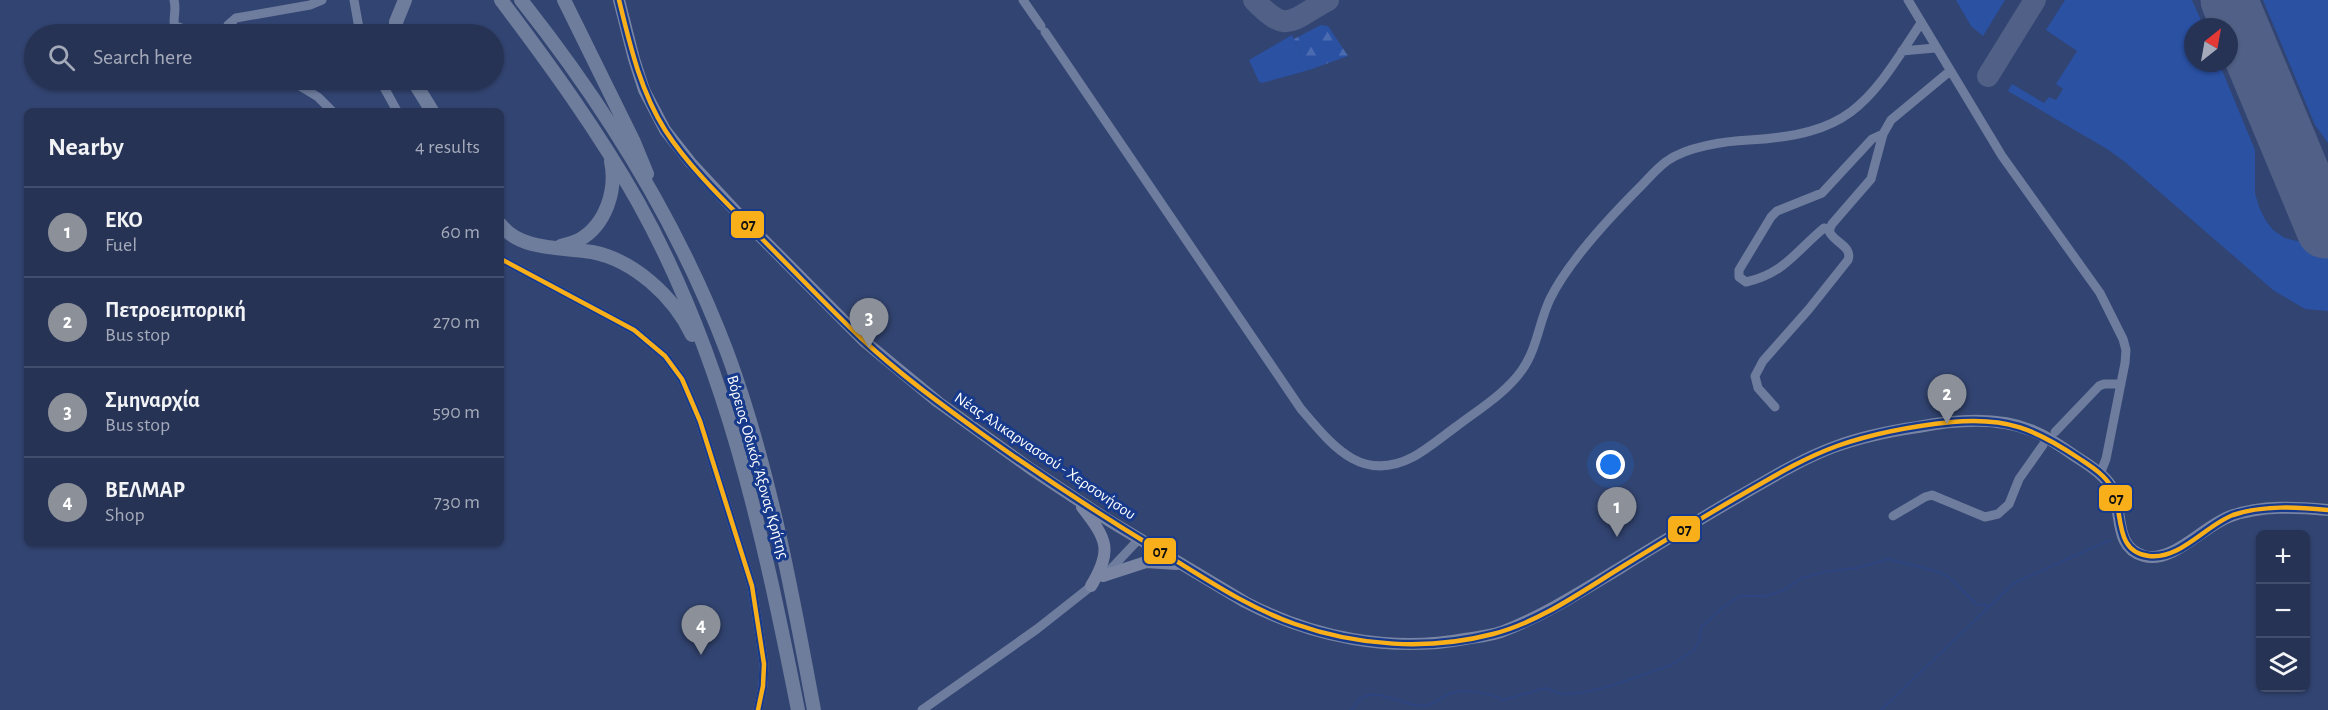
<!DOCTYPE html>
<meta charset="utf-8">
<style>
:root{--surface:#263355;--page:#323f5f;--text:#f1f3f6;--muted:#a4aab9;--line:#424e6c;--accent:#8c9099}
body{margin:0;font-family:"Alegreya Sans",sans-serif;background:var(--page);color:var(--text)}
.controls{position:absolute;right:18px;bottom:18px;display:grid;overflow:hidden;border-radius:9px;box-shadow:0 2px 4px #0004}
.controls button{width:54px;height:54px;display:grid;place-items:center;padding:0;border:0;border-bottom:2px solid var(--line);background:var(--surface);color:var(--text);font:30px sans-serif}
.compass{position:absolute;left:2184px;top:18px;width:54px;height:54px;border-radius:50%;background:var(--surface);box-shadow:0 2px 4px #0004;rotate:31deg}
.you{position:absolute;left:1611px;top:465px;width:21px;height:21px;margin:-15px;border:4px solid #fff;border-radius:50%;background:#1a73e8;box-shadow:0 0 0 9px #1a73e833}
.badge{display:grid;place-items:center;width:39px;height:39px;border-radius:50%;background:var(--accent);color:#fff;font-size:20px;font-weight:700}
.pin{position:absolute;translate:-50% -50px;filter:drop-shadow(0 2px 3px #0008)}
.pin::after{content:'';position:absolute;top:32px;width:21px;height:18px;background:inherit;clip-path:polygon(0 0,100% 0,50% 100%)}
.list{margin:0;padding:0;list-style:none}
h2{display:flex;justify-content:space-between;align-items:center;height:78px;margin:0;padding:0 24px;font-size:26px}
h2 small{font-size:20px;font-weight:400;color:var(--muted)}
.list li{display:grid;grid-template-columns:39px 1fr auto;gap:18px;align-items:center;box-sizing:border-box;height:90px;padding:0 24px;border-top:2px solid var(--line)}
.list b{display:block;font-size:22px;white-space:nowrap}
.list p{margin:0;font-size:20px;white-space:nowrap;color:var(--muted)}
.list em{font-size:20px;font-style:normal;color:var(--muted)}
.icon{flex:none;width:33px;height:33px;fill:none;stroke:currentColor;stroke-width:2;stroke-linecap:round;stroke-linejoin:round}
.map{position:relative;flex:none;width:2328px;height:710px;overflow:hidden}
.search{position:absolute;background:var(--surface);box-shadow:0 2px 4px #0004;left:24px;top:24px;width:480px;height:66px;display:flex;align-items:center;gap:15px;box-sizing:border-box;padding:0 21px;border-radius:33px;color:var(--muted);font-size:22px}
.panel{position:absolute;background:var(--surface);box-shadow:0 2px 4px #0004;left:24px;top:108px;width:480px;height:438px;border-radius:9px}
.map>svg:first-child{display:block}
.green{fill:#2b51a3}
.forest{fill:url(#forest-firs)}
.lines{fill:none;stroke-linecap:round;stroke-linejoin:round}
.stream{stroke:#2d4580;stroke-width:2}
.taxiway{stroke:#506086;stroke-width:22}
.runway{stroke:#506086;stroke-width:57}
.minor{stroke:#6e7c9e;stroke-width:9}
.major{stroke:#7985a3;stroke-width:12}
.highway{stroke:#6f7d9c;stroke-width:14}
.bus-1-casing{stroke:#173a8c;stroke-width:9}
.bus-1{stroke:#f9af1a;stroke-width:4.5}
.labels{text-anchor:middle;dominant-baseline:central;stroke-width:6;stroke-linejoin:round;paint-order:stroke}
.street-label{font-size:16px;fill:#fff;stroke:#173a8c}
.line-badge{stroke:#173a8c;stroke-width:2}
.pale-badge-label{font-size:16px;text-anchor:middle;font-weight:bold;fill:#111}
</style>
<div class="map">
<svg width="2328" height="710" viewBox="0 0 2328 710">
<defs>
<pattern id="forest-firs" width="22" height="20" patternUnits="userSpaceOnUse" patternTransform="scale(1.5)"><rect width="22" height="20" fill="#2b51a3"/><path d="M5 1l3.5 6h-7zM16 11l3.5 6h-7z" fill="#4b6bb1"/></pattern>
</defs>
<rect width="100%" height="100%" fill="#324471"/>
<!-- green -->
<path class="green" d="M 1956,0 L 2005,0 L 1983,36 L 1971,26 Z
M 2065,0 L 2192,0 L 2204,27 L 2193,27 L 2193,63 L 2219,63 L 2255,150 L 2255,193 L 2259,207 L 2266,221 L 2273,230 L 2285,238 L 2297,241 L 2309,241 L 2328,234 L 2328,311 L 2305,309 L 2273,290 L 2125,162 L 2107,149 L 2008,91 L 2012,84 L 2044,103 L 2049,97 L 2056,100 L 2063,89 L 2056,84 L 2077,51 L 2046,30 Z
M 2263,0 L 2328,0 L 2328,143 L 2315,125 Z
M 1292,35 L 1309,70 L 1262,83 L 1259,82 L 1249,60 Z"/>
<!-- forest -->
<path class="forest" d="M 1321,25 L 1328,26 L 1348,56 L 1309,70 L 1294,39 Z"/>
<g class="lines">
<!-- stream -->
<path class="stream" d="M 1351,710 C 1354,707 1357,702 1360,699 C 1379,685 1407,710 1428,705 C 1436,703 1442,697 1449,694 C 1462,688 1491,693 1503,700 L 1546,688 L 1561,694 L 1581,693 L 1611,686 L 1671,665 L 1694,650 L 1700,640 L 1701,628 L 1722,608 L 1739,596 L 1766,596 L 1784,590 L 1802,578 L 1824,572 L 1857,568 L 1888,559 L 1936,571 L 1949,577 L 1976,604 L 1990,606
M 1881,710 L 2014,583 L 2110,540"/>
<!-- taxiway -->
<path class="taxiway" d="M 1254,0 C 1288,35 1289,21 1328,0
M 1988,76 L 2035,0
M 2293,153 L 2311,169 L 2328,178"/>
<!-- runway -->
<path class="runway" d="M 2229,0 L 2325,230"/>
<!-- minor -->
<path class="minor" d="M 174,0 C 177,11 172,19 175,29
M 354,0 L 360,34
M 1023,0 L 1041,26
M 1908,0 L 2002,156 L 2100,293 L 2123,339 L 2126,350 L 2125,363 L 2106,459 L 2100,474
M 1045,32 L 1301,409 C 1332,445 1361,484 1413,457 C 1428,449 1443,436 1457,426 C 1478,410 1506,393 1522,370 C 1537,349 1539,322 1550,299 C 1568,262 1611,216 1641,186 C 1649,178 1657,168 1667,161 C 1686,147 1725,141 1749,140 C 1852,134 1868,104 1921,23
M 174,34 L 175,29 L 179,27 L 194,34
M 226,34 L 228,25 L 236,18 L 310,5 L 322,0
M 1902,51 L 1935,48
M 290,80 L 318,97 L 332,111
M 380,80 L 397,111
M 1830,229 L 1824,228 C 1797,250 1784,274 1746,282 L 1739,277 L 1739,270 L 1771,217 L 1777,211 L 1822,193 L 1872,139 L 1883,134
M 501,259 L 634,330 L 665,356 L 682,379 L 700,421 L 752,586 L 764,664 L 763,686 L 758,710
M 1775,407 L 1758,388 L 1755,376 L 1763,361 L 1809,309 L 1848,260 C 1853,246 1834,243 1829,231 L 1832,224 L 1871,179 L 1883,134 L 1891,120 L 1950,71
M 2055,432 L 2099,386 L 2104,384 L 2121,384
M 1893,516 L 1925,497 L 1932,495 L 1985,517 L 1998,514 L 2009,504 L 2019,479 L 2043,445
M 1107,573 L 1139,539
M 922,710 L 1037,629 L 1094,584"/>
<!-- major -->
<path class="major" d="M 619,0 L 634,59 L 644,90 L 665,130 L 691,163 L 744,220 L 864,341 L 938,402 L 1031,469 L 1108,520 L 1245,602 C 1312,637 1390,653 1465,639 C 1477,637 1489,636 1501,632 C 1543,616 1582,591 1620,568 C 1658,544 1697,521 1736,498 C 1768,480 1799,460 1834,447 C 1861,437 1890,431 1918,427 C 1954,420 1998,416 2033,431 C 2048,437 2062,447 2075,456 C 2089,465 2104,474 2112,488 C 2123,510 2113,548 2144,556 C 2173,564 2204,525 2231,516 C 2262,505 2296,507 2328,510
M 1082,507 C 1107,539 1113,550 1091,586
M 1103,576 L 1146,562 L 1177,564"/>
<!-- highway -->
<path class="highway" d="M 501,0 C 550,65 598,131 638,202 C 726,360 763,535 798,710
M 521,0 C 605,106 679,225 727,352 C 769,465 792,592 814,710
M 564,0 L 633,140 L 647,174
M 396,34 L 396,22 L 405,0
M 413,80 L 432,111
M 501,225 C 521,251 562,247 592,252 C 634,260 674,297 692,335
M 561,246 C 567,244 573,243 579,240 C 606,225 617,190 611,161"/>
<defs>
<path id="bus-1" d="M 619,0 C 630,45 640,90 665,130 C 692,172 736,212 771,248 C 801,278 830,309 861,338 C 897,372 938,402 978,431 C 1035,472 1094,511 1155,548 C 1200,575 1244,606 1295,624 C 1357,646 1428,651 1493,634 C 1540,622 1584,590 1625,565 C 1664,541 1703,517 1743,494 C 1774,476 1804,458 1837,446 C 1874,433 1913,426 1952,422 C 2007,417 2035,429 2080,459 C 2092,467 2105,475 2112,488 C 2124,511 2113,552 2149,556 C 2180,560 2206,525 2233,515 C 2263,505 2297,507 2328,510
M 501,259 L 634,330 L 665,356 L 682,379 L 700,421 L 752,586 L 764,664 L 763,686 L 758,710"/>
</defs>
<!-- bus-1 casing -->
<use href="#bus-1" class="bus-1-casing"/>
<!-- bus-1 -->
<use href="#bus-1" class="bus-1"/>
</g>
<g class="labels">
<!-- street labels -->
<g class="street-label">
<text transform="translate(1045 456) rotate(34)">Νέας Αλικαρνασσού - Χερσονήσου</text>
<text transform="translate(758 467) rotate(74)">Βόρειος Οδικός Άξονας Κρήτης</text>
</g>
</g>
<g class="line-badge">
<rect x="730" y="210" width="35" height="29" rx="6" fill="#f9af1a"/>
<rect x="2098" y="484" width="35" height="28" rx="6" fill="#f9af1a"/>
<rect x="1667" y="515" width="34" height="28" rx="6" fill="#f9af1a"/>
<rect x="1143" y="537" width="34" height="28" rx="6" fill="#f9af1a"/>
</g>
<g class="pale-badge-label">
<text x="748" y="230">07</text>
<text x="2116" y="504">07</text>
<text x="1684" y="535">07</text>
<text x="1160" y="557">07</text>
</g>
</svg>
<div class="controls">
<button>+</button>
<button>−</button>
<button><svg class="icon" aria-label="layers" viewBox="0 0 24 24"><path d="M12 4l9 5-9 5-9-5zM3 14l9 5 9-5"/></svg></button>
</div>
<svg class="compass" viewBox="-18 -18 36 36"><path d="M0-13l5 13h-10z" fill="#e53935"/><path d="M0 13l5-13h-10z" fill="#a4aab9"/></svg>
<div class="you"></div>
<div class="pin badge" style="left:1617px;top:537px">1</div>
<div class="pin badge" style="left:1947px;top:424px">2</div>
<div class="pin badge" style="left:869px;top:348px">3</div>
<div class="pin badge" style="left:701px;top:655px">4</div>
<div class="search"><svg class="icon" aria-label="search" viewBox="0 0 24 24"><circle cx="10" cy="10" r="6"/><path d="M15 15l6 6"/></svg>Search here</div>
<section class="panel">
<h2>Nearby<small>4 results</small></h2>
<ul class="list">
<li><span class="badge">1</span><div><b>EKO</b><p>Fuel</p></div><em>60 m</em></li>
<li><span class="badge">2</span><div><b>Πετροεμπορική</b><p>Bus stop</p></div><em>270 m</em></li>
<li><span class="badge">3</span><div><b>Σμηναρχία</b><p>Bus stop</p></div><em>590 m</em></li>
<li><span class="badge">4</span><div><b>ΒΕΛΜΑΡ</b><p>Shop</p></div><em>730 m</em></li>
</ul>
</section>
</div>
